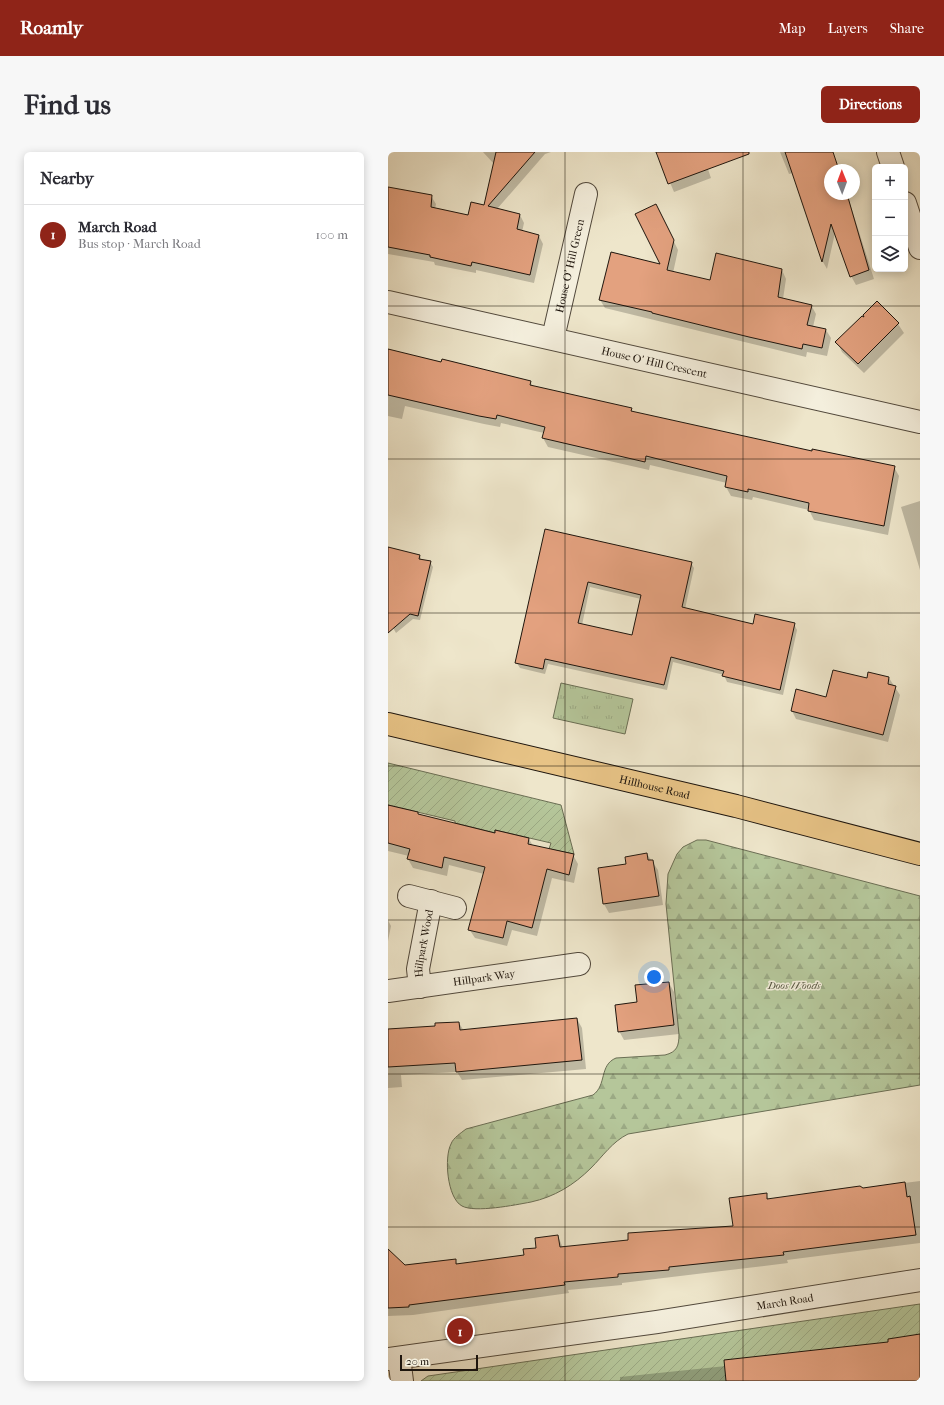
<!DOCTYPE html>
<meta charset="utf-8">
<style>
:root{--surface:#fff;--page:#f7f7f7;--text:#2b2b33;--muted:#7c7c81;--line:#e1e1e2;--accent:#8f2418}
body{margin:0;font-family:"IM FELL French Canon",serif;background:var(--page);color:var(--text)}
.controls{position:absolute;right:12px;top:12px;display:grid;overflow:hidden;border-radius:6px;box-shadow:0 2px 10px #0003}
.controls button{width:36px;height:36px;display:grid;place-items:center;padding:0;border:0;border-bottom:1px solid var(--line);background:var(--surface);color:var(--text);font:20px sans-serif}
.compass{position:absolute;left:436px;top:12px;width:36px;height:36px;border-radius:50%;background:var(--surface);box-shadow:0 2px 10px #0003;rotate:359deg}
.scale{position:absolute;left:12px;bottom:10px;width:78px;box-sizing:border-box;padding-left:4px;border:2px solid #1e150d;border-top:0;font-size:11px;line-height:14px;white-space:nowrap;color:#1e150d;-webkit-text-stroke:3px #f4efdd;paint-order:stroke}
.you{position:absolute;left:266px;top:825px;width:14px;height:14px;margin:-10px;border:3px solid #fff;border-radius:50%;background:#1a73e8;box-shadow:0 0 0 6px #1a73e833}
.badge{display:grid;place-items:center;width:26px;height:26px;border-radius:50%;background:var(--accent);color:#fff;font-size:13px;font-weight:700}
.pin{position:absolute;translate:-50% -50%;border:2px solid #fff;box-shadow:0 1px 4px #0006}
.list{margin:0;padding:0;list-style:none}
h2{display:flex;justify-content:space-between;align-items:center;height:52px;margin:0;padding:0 16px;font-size:17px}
h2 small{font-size:13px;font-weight:400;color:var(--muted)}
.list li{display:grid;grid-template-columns:26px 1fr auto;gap:12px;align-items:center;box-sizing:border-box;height:60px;padding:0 16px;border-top:1px solid var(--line)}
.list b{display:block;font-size:15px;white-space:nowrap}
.list p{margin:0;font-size:13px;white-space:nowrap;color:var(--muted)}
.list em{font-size:13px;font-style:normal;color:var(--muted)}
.icon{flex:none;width:22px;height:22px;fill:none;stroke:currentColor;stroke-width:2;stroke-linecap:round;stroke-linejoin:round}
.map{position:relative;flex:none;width:532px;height:1229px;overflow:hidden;border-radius:6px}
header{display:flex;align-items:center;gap:24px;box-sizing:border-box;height:56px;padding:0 20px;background:var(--accent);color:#fff}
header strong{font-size:19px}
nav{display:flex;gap:22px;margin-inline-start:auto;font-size:14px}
.intro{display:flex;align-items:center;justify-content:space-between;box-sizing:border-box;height:96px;padding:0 24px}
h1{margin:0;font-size:28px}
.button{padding:10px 18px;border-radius:6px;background:var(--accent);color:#fff;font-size:14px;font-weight:700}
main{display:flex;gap:24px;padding:0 24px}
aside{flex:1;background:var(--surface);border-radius:6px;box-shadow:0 2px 10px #0003}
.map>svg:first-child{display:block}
.grass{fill:url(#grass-tufts);stroke:#6a6e54}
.forest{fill:url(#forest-firs);stroke:#6a6e54}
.garden{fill:url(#garden-furrows);stroke:#6a6e54}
.shadow{fill:#0003;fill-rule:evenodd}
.building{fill:#e3a17f;stroke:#1e150d;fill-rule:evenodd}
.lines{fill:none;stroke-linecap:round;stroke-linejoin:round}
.street-casing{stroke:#52493c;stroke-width:24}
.primary-casing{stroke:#1e150d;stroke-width:24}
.street{stroke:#f4efdd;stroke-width:22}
.primary{stroke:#e7c386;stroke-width:22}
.grid{fill:none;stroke:#1e150d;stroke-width:1;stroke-opacity:0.55}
.labels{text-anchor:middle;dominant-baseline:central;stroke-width:3;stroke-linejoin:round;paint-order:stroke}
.street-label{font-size:11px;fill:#1e150d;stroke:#f4efdd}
.park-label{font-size:11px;font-style:italic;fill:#53533e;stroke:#f4efdd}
</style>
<header>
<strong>Roamly</strong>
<nav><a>Map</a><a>Layers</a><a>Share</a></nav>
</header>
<div class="intro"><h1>Find us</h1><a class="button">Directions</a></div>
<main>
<aside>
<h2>Nearby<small></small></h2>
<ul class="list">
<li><span class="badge">1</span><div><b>March Road</b><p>Bus stop · March Road</p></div><em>100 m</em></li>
</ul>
</aside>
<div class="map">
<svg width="532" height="1229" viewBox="0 0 532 1229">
<defs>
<pattern id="grass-tufts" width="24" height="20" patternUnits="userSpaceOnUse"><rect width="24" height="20" fill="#b5c69a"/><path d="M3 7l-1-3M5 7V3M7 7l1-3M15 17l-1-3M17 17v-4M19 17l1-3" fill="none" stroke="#9ba984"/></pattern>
<pattern id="forest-firs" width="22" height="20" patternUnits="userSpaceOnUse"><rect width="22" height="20" fill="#b5c69a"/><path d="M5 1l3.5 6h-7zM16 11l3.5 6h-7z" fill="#9ba984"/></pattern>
<pattern id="garden-furrows" width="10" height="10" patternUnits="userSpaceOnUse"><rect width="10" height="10" fill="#b5c69a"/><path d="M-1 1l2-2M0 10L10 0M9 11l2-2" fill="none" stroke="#9ba984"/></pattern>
</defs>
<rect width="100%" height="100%" fill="#eee6cb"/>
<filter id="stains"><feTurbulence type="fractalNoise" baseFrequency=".005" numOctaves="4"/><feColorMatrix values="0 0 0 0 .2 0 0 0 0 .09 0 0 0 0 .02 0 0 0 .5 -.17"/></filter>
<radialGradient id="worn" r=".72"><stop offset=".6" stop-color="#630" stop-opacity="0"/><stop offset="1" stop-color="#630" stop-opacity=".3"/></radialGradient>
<!-- grass -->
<path class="grass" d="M 173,531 L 245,547 L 237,582 L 165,566 Z"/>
<!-- forest -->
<path class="forest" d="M 309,688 L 318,688 L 532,744 L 532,933 L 240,982 C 224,990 215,1004 203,1016 C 186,1033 166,1045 143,1050 C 127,1053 87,1061 74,1054 C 59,1046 56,1005 63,992 C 65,986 73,981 78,977 L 205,943 C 219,933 211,913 228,906 L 277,903 C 289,900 291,894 291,882 L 278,752 L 280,722 L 289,702 L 295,695 Z"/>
<!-- garden -->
<path class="garden" d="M 0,611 L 173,653 L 186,702 L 161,697 L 163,691 L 107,678 L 107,681 L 67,671 L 67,669 L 0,653 Z
M 532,1152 L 532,1229 L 33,1229 L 40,1224 L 47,1223 Z"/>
<!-- shadow -->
<path class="shadow" d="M 95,0 L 163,0 L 157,2 L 109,57 L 132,63 L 136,71 L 134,80 L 151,84 L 155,92 L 146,131 L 88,118 L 88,121 L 47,113 L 46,110 L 0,102 L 0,36 L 43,44 L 48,52 L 47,57 L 81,64 L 97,55 L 106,12 Z
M 266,0 L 314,0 L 323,26 L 286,40 L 270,2 Z
M 392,0 L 444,0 L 452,18 L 442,18 L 442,42 L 459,42 L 486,127 L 468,133 L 463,124 L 447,81 L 439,117 L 435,110 L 405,21 L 401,22 Z
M 268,53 L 290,98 L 285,121 L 322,129 L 394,118 L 398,127 L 395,147 L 423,153 L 428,162 L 425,175 L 438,178 L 443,186 L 439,204 L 419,200 L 418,205 L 217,156 L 212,148 L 274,114 Z
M 489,150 L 510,172 L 516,181 L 476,221 L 454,200 L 449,190 L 477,166 Z
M 0,198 L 142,229 L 145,235 L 243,257 L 246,261 L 425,301 L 506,315 L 511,324 L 500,383 L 426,368 L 421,358 L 365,345 L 364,348 L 343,344 L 338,335 L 339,331 L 262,313 L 261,318 L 160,295 L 155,286 L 156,281 L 113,271 L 112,275 L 96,272 L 17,254 L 14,267 L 0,264 Z
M 532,349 L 532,418 L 513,355 Z
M 158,379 L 303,411 L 306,416 L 297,457 L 366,474 L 406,472 L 409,478 L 395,543 L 339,530 L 336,523 L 285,510 L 279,538 L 160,512 L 157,522 L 132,516 L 128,510 ZM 202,435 L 253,447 L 244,484 L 194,473 Z
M 0,396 L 32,404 L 34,409 L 42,410 L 45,415 L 32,468 L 25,467 L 8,481 L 0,467 Z
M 501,526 L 512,543 L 500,590 L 408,567 L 404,559 L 409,538 L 439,546 L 480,528 Z
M 0,654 L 30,661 L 31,664 L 107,682 L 141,687 L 145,694 L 185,703 L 190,712 L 186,731 L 164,726 L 149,784 L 124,778 L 119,794 L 87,786 L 81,777 L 96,722 L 61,713 L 59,724 L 25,716 L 20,707 L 21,704 L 0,699 Z
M 259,702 L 270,718 L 275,753 L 221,761 L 216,752 L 211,717 L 239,712 Z
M 0,768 L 3,774 L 0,789 Z
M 281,831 L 286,840 L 291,882 L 236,888 L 231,879 L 250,851 Z
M 189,867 L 194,876 L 198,917 L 74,928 L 69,920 L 13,923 L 14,935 L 0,936 L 0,877 L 48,875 L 71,871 L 76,879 Z
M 532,1029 L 532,1091 L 399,1108 L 400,1111 L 234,1131 L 234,1133 L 180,1138 L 181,1141 L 25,1163 L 0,1164 L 0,1105 L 16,1114 L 67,1108 L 70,1113 L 137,1104 L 170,1084 L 175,1096 L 346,1075 L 378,1042 L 381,1048 Z
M 532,1183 L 532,1229 L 229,1229 L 232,1229 L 232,1225 L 338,1214 L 501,1191 Z"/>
<!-- building -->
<path class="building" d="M 108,0 L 147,0 L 100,54 L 132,62 L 129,77 L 151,83 L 142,123 L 84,110 L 83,114 L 42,105 L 42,103 L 0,95 L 0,35 L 44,43 L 43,55 L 80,63 L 83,50 L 96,53 Z
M 268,0 L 361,0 L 361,2 L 280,32 Z
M 397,0 L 445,0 L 451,18 L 442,18 L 442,42 L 459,42 L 481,118 L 462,125 L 443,72 L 434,110 Z
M 268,52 L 286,88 L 279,118 L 322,128 L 328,101 L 394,117 L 390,145 L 424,153 L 419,173 L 438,177 L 434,196 L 415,192 L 414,197 L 361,185 L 264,161 L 264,160 L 211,148 L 223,100 L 272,112 L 247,62 Z
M 489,149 L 511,171 L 470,212 L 447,190 L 474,164 L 476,165 L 475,163 Z
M 0,197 L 53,210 L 54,207 L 143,229 L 142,233 L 244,256 L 243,259 L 424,299 L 424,297 L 507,314 L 496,374 L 420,359 L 421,351 L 360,337 L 360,340 L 337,335 L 339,324 L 258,304 L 257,310 L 154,286 L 157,275 L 109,263 L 108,267 L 91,264 L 0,243 Z
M 157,377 L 304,410 L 294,455 L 365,472 L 367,462 L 407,471 L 392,538 L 334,524 L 336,519 L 283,505 L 276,533 L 157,507 L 155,517 L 127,511 ZM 200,430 L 253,443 L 244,483 L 190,471 Z
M 0,395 L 32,403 L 31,407 L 43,409 L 30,464 L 22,462 L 0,481 Z
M 445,518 L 479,526 L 480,520 L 501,525 L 500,532 L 508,534 L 495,583 L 403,559 L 408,537 L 438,545 Z
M 0,653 L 30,660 L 30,662 L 107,681 L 107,678 L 141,686 L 140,692 L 186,702 L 181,723 L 159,717 L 144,776 L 119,769 L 115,786 L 80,778 L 97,715 L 56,705 L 54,716 L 19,707 L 22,697 L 0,691 Z
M 259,701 L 260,708 L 265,708 L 271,744 L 215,752 L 210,716 L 238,712 L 237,705 Z
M 281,830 L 286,873 L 230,880 L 227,853 L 249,850 L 247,833 Z
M 189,866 L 194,908 L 68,920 L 67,911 L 0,915 L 0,877 L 47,874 L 47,871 L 71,870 L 72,878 Z
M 517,1030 L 519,1045 L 522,1044 L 528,1083 L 395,1100 L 396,1103 L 281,1115 L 281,1118 L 230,1122 L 230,1125 L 176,1130 L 177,1133 L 21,1153 L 21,1155 L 0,1156 L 0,1097 L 17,1113 L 68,1107 L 68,1112 L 136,1103 L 135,1097 L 148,1096 L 147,1086 L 170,1083 L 172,1095 L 240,1088 L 240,1081 L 345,1074 L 341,1046 L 379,1041 L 379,1047 L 472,1034 L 475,1036 Z
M 532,1182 L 532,1229 L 338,1229 L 336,1208 L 500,1190 L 500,1187 Z"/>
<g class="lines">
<defs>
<g id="street">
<path d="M 500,0 L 505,15"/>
<path d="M 517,51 L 532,96"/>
<path id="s1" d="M 0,150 L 532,270"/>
<path id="s2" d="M 165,186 L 198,42"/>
<path d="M 21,744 L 67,756"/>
<path id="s3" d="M 32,835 L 30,817 L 43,749"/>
<path id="s4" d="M 0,839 L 191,812"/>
<path d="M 11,1206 L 14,1229"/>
<path id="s5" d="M 0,1207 L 269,1170 L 532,1128"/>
</g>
<g id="primary">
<path id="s6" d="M 0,572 L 348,654 L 532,702"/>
</g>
</defs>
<!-- street casing -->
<use href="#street" class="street-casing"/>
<!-- primary casing -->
<use href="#primary" class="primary-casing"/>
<!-- street -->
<use href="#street" class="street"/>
<!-- primary -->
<use href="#primary" class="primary"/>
</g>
<!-- grid -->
<path class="grid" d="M 177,0 L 177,1229M 355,0 L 355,1229M 0,154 L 532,154M 0,307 L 532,307M 0,461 L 532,461M 0,614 L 532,614M 0,768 L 532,768M 0,922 L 532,922M 0,1075 L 532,1075"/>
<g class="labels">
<!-- street labels -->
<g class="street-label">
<text stroke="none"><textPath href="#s2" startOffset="74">House O' Hill Green</textPath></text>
<text stroke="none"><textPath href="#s1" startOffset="273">House O' Hill Crescent</textPath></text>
<text stroke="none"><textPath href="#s6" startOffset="274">Hillhouse Road</textPath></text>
<text stroke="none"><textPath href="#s3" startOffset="44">Hillpark Wood</textPath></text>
<text stroke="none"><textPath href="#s4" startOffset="97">Hillpark Way</textPath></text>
<text stroke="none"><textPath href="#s5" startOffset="401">March Road</textPath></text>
</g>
<!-- park labels -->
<g class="park-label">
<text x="406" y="833">Doos Woods</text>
</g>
</g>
<rect width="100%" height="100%" filter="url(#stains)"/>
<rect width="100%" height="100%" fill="url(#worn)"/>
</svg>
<div class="controls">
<button>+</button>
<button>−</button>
<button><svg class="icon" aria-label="layers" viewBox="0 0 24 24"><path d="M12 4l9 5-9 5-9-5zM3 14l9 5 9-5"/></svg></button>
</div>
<svg class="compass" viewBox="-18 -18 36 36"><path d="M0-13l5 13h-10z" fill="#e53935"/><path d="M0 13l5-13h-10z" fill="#7c7c81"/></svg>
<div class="scale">20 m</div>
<div class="you"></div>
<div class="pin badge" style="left:72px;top:1179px">1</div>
</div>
</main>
